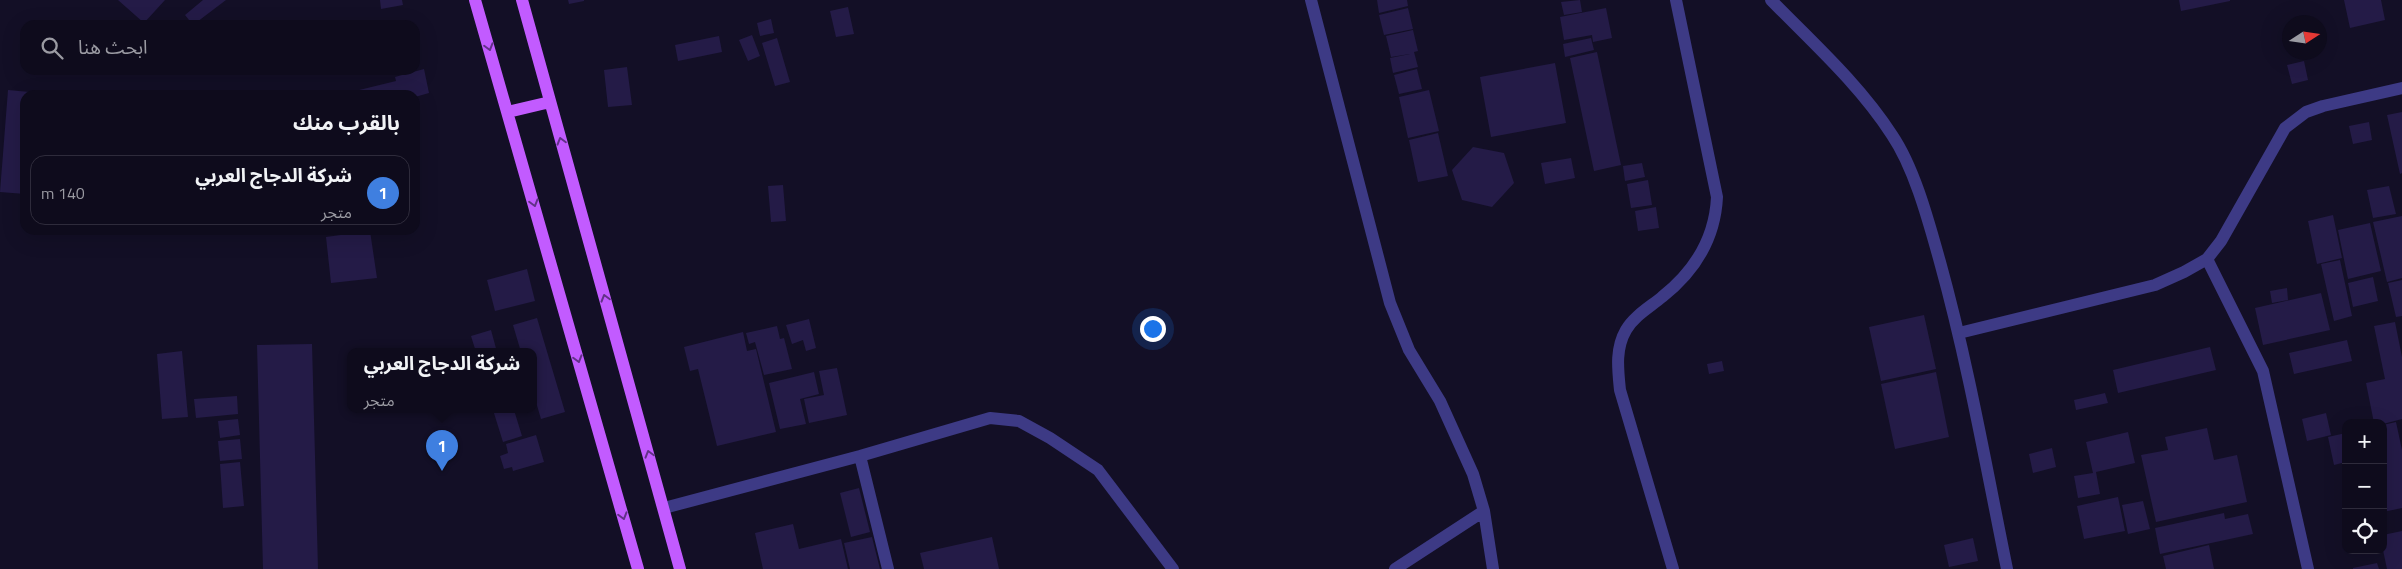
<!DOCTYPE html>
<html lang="ar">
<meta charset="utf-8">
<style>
:root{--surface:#0e0b1c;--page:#171425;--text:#f1f3f6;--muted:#9b9ba3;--line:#2e2b3b;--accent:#00e5ff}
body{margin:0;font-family:"Titillium Web","Noto Sans Arabic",sans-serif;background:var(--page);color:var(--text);direction:rtl}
.controls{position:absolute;right:15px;bottom:15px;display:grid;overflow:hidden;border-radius:10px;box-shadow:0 5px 20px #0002}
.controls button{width:45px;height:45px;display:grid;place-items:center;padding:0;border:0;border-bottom:1px solid var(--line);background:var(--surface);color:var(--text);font:25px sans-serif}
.compass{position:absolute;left:2282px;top:15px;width:45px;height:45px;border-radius:50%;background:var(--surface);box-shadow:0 5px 20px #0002;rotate:78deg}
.you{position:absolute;left:1152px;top:328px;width:18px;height:18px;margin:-12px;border:4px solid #fff;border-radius:50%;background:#1a73e8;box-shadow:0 0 0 8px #1a73e833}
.badge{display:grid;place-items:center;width:32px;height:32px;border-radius:50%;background:var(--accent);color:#fff;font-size:16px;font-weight:700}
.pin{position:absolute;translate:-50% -41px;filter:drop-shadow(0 1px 2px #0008)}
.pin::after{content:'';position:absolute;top:26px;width:18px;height:15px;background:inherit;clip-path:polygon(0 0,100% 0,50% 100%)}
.popup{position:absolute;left:347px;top:348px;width:190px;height:65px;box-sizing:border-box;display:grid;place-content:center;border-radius:10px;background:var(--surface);filter:drop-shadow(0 1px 4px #0005);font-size:16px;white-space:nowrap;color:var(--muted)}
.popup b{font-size:19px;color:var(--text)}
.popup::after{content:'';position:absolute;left:50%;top:100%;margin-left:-10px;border:10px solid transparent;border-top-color:var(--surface)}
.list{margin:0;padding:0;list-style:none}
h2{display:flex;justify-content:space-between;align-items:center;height:65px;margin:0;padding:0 20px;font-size:21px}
h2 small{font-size:16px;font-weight:400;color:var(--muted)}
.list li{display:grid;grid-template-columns:32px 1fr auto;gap:15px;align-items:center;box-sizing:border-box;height:70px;margin:0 10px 10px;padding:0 10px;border:1px solid var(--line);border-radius:15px}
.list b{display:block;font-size:19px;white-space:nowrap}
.list p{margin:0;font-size:16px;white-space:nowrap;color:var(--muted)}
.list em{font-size:16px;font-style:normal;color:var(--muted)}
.icon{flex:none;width:28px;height:28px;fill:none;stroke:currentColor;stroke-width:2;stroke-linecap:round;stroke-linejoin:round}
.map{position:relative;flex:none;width:2402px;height:569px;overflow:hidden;direction:ltr}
.search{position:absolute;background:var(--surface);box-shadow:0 5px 20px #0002;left:20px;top:20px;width:400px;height:55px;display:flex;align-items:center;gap:12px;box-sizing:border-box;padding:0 18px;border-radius:15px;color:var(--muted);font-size:19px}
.panel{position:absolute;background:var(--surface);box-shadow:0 5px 20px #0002;left:20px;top:90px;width:400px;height:145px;border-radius:15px;direction:rtl}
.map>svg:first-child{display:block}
.building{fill:#241b47}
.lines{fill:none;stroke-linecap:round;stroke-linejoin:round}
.minor{stroke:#3d3a85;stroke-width:12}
.major{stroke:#c25bff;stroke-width:12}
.oneway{stroke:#623188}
</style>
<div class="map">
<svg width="2402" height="569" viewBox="0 0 2402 569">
<rect width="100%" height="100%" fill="#130f26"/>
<!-- building -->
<path class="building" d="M 118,0 L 165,0 L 144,23 Z
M 203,0 L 226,0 L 193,25 L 185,15 Z
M 380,0 L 402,0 L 403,5 L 381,9 Z
M 568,0 L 584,0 L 584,1 L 569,4 Z
M 1377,0 L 1407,0 L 1408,6 L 1379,13 Z
M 1580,0 L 1582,12 L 1564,15 L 1561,2 Z
M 2179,0 L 2230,0 L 2230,1 L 2181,11 Z
M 2344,0 L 2381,0 L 2385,20 L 2350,28 Z
M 848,7 L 854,34 L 836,37 L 830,11 Z
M 1408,8 L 1413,29 L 1384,35 L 1379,15 Z
M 1606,8 L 1612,38 L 1593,42 L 1592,35 L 1564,40 L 1560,17 Z
M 771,19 L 774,33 L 760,36 L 757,23 Z
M 1413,30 L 1418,51 L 1414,52 L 1418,67 L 1393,73 L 1390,58 L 1410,54 L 1391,57 L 1386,36 Z
M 752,35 L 760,56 L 748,61 L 739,40 Z
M 719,36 L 722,52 L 678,61 L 675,45 Z
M 777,38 L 790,82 L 775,86 L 762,43 Z
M 1591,38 L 1594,50 L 1565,57 L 1563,44 Z
M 1597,52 L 1621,165 L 1594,171 L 1570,58 Z
M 2304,61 L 2308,80 L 2292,84 L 2287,65 Z
M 1555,63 L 1566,123 L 1491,137 L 1480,77 Z
M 627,67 L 632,105 L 608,107 L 604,70 Z
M 424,69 L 429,93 L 415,97 L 356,95 L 355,91 L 396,81 L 395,77 Z
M 1417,69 L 1422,89 L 1399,94 L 1394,75 Z
M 8,90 L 52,94 L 25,95 L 25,194 L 0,192 Z
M 1429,90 L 1439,131 L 1408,138 L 1399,97 Z
M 2402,112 L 2402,173 L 2400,174 L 2387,115 Z
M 2369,122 L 2372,140 L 2353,144 L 2349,126 Z
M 1438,133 L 1448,176 L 1418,182 L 1409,140 Z
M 1473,147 L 1504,153 L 1514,183 L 1492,207 L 1462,200 L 1452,170 Z
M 1571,158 L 1575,178 L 1545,184 L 1541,163 Z
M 1642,163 L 1645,177 L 1625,181 L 1623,166 Z
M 1648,180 L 1652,205 L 1631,208 L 1627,184 Z
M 783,185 L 786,221 L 771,222 L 768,186 Z
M 2389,186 L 2396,214 L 2373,218 L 2367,190 Z
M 1656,207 L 1659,228 L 1638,231 L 1635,211 Z
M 2333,215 L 2342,258 L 2317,264 L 2308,221 Z
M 2402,216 L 2402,278 L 2387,282 L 2373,222 Z
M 2370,223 L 2381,271 L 2348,279 L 2338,230 Z
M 370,231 L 377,278 L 331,283 L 326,237 Z
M 2340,260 L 2352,316 L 2334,321 L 2321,264 Z
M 527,269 L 535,301 L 495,311 L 487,280 Z
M 2373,277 L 2378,301 L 2353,307 L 2348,283 Z
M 2402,280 L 2402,316 L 2396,317 L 2388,283 Z
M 2287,288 L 2288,300 L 2272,303 L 2270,291 Z
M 2321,293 L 2330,330 L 2263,345 L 2255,308 Z
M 1924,315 L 1936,369 L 1881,381 L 1869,327 Z
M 537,318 L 565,412 L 541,419 L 533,392 L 533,352 L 521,352 L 513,325 Z
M 809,319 L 816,348 L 806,351 L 803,340 L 792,344 L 786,325 Z
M 2395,322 L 2402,357 L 2402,419 L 2383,424 L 2374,423 L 2366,383 L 2385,379 L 2374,326 Z
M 777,326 L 780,339 L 784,338 L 792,369 L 764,375 L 755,342 L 749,344 L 746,333 Z
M 491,330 L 497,352 L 476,352 L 471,336 Z
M 743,332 L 747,351 L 756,349 L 776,432 L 717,446 L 698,369 L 690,371 L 684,347 Z
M 2347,340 L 2352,361 L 2294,374 L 2289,353 Z
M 312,344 L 318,569 L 263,569 L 257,345 Z
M 2210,347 L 2216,370 L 2118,393 L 2113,370 Z
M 182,351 L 188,417 L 162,419 L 157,354 Z
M 1722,361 L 1724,371 L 1709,374 L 1707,364 Z
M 837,368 L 847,415 L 809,423 L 804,399 L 824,395 L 819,371 Z
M 814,372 L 819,394 L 800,399 L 806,424 L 780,429 L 769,383 Z
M 1936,372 L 1949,437 L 1895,449 L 1881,384 Z
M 2105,393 L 2108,403 L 2076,410 L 2074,400 Z
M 237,396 L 238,414 L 196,418 L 194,399 Z
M 493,410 L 514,410 L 522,436 L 503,442 Z
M 2326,413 L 2331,435 L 2307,441 L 2302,419 Z
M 238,419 L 240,435 L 220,438 L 218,421 Z
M 2396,422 L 2402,450 L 2402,508 L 2383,512 L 2383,425 Z
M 2207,428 L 2214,460 L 2237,455 L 2247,502 L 2156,522 L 2141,455 L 2168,450 L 2165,437 Z
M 2128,432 L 2135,463 L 2096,472 L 2100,494 L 2078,498 L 2074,476 L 2093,473 L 2086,442 Z
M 2346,433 L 2346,462 L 2334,465 L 2328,437 Z
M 536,435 L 544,462 L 513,471 L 512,467 L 504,469 L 500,456 L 508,453 L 506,444 Z
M 240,439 L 242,459 L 220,461 L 218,441 Z
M 2052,448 L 2056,467 L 2033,473 L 2029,454 Z
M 240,462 L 244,506 L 223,508 L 220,464 Z
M 859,488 L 870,532 L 851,537 L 840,493 Z
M 2118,497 L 2125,531 L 2084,539 L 2077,506 Z
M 2143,501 L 2150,529 L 2128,534 L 2122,505 Z
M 2224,513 L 2225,519 L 2248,514 L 2253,534 L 2160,554 L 2155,528 Z
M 793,524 L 799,549 L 841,539 L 848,569 L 763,569 L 755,533 Z
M 2402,531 L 2402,569 L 2387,569 L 2383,550 L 2383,535 Z
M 872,537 L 880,569 L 850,569 L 844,543 Z
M 992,537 L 999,569 L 924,569 L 920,553 Z
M 1973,538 L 1978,561 L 1949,567 L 1944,545 Z
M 2209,545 L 2214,569 L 2166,569 L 2163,556 Z
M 2377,563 L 2379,569 L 2353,569 L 2353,568 Z"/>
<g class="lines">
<!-- minor -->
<path class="minor" d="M 1311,0 L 1390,303 L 1409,350 L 1440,401 L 1473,474 L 1484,511 L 1493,569
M 1771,0 C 1813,43 1859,84 1892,135 C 1915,169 1929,223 1940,262 C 1968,363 1986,466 2007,569
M 2207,259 L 2263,371 L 2308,569
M 1959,333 L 2155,285 L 2184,272 L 2207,259 L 2221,241 L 2285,128 L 2306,112 L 2323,106 L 2402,88
M 860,456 L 888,569
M 664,508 L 860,456 L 990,418 L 1019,421 L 1050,438 L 1098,470 L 1173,569
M 1395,569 L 1484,511
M 1673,569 L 1620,390 C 1618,370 1615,349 1626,330 C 1634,316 1650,307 1662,297 C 1695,271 1715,239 1717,197 L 1676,0"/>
<!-- major -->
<path class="major" d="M 475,0 L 638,569
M 522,0 L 680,569
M 508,112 L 550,102"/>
</g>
<!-- one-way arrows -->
<defs><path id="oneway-chevron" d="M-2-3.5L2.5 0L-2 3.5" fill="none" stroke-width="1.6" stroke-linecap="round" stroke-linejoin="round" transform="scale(1.25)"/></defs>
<g class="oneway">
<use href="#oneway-chevron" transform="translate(489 47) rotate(74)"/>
<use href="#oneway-chevron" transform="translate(561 141) rotate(-106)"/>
<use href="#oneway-chevron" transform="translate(534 203) rotate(74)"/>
<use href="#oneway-chevron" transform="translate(605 298) rotate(-106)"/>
<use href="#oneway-chevron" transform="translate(578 359) rotate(74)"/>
<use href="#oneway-chevron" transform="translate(649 454) rotate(-106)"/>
<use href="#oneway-chevron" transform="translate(623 516) rotate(74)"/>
</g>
</svg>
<div class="controls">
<button>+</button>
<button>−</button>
<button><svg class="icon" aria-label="locate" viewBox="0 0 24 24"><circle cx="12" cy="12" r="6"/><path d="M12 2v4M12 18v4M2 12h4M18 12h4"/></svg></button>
</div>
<svg class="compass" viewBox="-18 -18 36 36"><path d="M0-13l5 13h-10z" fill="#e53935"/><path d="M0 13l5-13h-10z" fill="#9b9ba3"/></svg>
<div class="you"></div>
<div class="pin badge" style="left:442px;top:471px;background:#3f7fe0">1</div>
<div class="popup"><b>شركة الدجاج العربي</b>متجر</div>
<div class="search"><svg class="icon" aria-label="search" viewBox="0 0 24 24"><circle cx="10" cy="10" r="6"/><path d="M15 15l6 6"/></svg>ابحث هنا</div>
<section class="panel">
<h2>بالقرب منك<small></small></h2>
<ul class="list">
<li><span class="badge" style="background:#3f7fe0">1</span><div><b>شركة الدجاج العربي</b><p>متجر</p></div><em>140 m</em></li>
</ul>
</section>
</div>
